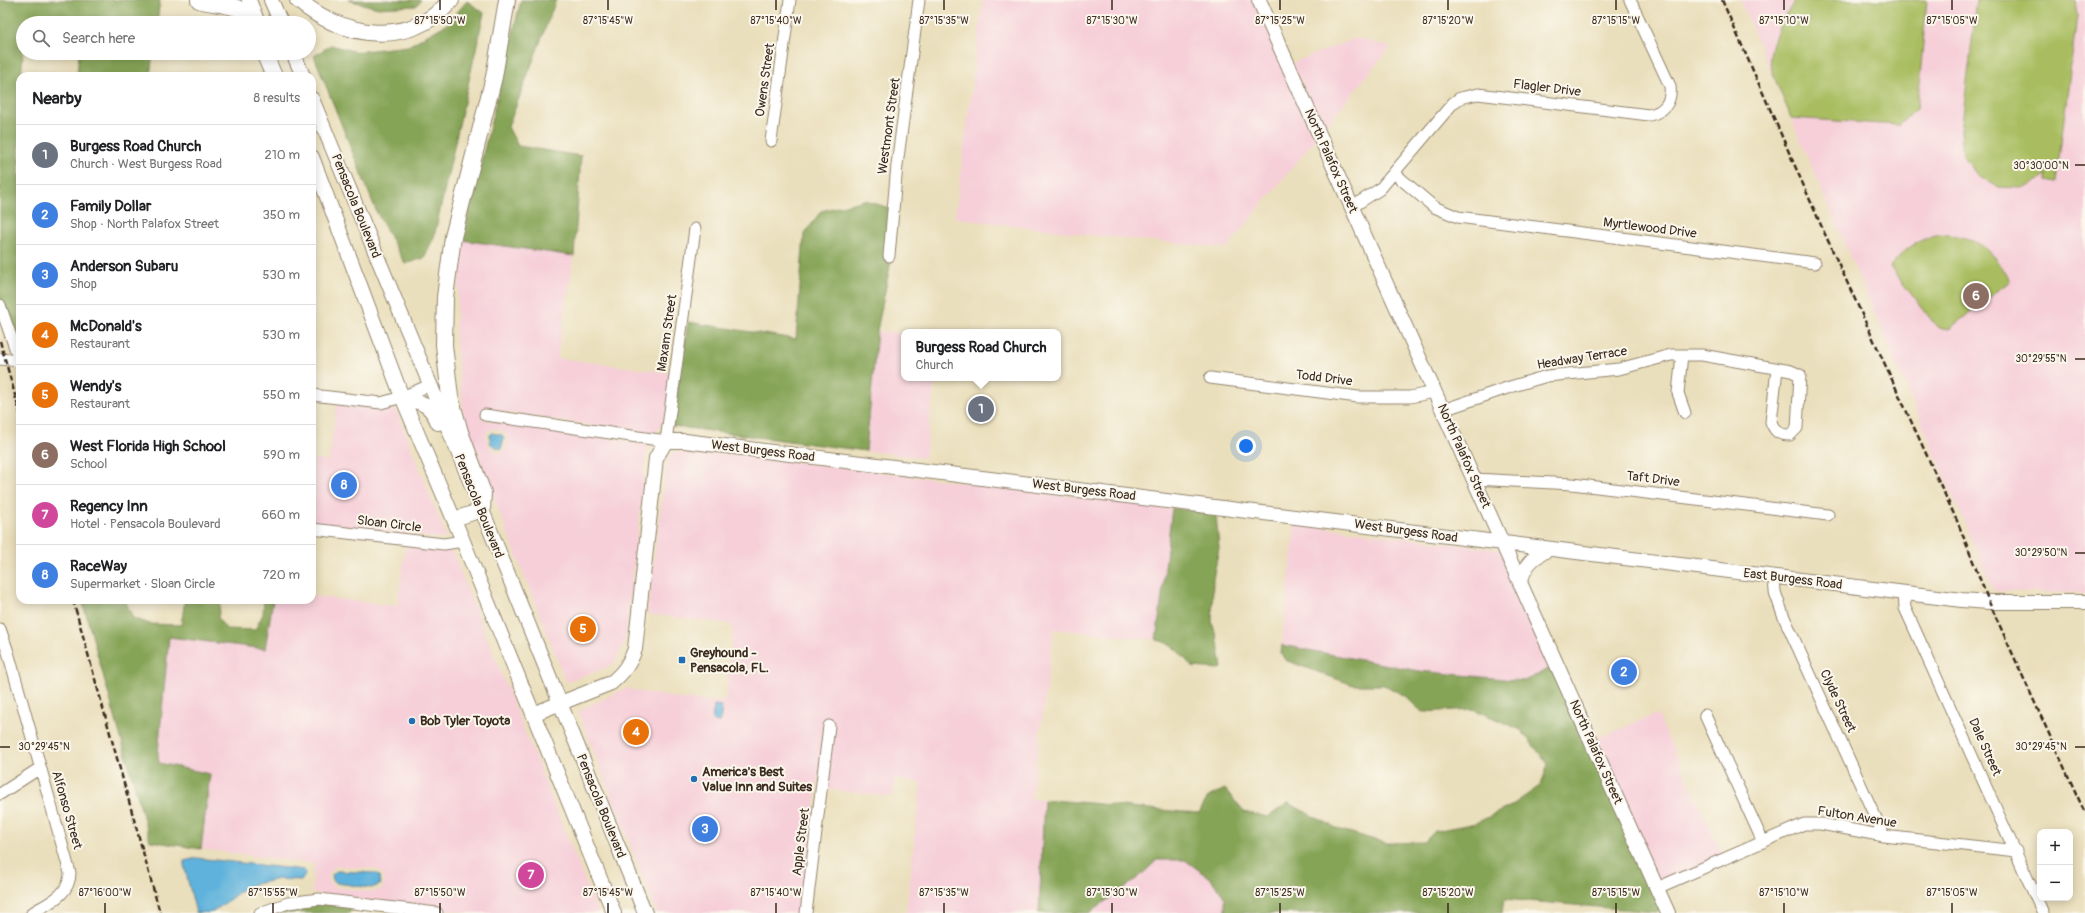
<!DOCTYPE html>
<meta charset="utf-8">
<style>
:root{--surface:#fff;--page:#f6f6f6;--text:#202124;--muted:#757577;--line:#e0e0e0;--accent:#1f6fb2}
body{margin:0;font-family:Pangolin,sans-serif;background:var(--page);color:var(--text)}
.controls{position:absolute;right:12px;bottom:12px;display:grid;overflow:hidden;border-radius:8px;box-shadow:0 2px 10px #0003}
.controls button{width:36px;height:36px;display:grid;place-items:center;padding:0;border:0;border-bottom:1px solid var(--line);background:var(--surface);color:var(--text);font:20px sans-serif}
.you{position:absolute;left:1246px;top:446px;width:14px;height:14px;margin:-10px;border:3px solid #fff;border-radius:50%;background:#1a73e8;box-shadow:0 0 0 6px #1a73e833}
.badge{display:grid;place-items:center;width:26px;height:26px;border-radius:50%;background:var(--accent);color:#fff;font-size:13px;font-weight:700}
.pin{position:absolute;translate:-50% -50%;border:2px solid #fff;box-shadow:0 1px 4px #0006}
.popup{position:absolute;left:901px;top:329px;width:160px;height:52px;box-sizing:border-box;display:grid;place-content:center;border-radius:8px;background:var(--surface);filter:drop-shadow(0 1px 3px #0005);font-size:13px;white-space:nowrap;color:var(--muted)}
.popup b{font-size:15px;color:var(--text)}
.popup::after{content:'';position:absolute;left:50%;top:100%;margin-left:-8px;border:8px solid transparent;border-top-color:var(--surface)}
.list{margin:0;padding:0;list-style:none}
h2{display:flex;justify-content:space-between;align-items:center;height:52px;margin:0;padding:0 16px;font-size:17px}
h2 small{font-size:13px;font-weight:400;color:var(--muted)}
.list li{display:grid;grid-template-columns:26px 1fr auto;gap:12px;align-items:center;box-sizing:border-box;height:60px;padding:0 16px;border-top:1px solid var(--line)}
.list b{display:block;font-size:15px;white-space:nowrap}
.list p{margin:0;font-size:13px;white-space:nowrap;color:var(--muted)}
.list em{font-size:13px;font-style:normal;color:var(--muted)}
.icon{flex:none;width:22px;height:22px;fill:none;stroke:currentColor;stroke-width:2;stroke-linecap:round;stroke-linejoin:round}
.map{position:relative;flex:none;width:2085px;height:913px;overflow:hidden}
.search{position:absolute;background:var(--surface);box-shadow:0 2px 10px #0003;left:16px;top:16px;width:300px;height:44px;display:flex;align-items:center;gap:10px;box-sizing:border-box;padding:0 14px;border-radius:22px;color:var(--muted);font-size:15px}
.panel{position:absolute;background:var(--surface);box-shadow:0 2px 10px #0003;left:16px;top:72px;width:300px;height:532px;border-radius:12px}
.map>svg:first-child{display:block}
.built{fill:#f6cfd9;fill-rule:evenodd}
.green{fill:#a9bd60;stroke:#72743f}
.forest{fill:#86a456;stroke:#60673a}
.water{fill:#5fb2db;stroke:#4d6e7c}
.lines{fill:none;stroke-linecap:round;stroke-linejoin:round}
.minor-casing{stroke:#92846d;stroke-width:13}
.major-casing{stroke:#92846d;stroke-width:16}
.highway-casing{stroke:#92846d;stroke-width:18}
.minor{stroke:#fff;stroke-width:11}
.major{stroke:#fff;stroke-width:14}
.highway{stroke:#fff;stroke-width:16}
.rail{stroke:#3b2a1e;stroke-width:2.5;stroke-dasharray:6 3;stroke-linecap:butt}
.ticks{fill:none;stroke:#3b2a1e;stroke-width:1.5}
.poi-dot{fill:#1f6fb2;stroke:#fbf7ec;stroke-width:1.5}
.labels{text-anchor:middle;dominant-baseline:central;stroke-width:4;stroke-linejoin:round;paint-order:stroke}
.street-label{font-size:13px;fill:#3b2a1e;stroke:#fbf7ec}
.poi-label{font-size:13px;font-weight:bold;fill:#3b2a1e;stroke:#fbf7ec;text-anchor:start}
.ticks-label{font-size:10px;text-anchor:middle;fill:#3b2a1e;stroke:#fbf7ec;stroke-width:4;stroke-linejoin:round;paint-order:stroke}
</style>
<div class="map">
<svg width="2085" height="913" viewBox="0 0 2085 913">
<rect width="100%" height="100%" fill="#fbf7ec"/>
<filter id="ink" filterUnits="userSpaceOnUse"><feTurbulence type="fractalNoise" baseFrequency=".025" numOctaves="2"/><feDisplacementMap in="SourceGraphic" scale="8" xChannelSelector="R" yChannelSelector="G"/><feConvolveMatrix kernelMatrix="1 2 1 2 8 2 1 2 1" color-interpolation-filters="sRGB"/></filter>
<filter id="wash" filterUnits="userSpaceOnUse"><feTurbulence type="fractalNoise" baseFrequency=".012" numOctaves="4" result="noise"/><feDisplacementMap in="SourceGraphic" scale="16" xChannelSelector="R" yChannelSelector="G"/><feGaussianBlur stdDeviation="0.9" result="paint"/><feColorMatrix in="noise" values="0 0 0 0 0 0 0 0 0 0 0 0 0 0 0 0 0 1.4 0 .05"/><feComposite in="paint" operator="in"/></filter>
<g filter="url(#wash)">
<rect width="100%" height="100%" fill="#eadfbc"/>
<!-- built -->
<path class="built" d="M 983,0 L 1254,0 L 1316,138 L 1227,248 L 1089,235 L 955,218 Z
M 1740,0 L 2085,0 L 2085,593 L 1994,591 Z
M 1356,38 L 1390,47 L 1322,131 L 1292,63 Z
M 462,240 L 574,256 L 557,358 L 671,373 L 664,426 L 660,426 L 654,435 L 481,409 L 481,419 L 649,444 L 647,449 L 625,641 L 614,663 L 603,669 L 566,682 L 464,421 L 455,334 ZM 493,429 L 502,431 L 507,436 L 507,445 L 501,453 L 495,452 L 487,443 L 486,435 L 488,431 Z
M 877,331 L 904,334 L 904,378 L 935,378 L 925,458 L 866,451 Z
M 337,403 L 382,408 L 394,405 L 447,539 L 312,524 L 312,459 L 329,461 Z
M 689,449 L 1172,508 L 1165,568 L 1164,592 L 1156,640 L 1054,629 L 1031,798 L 1044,800 L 1039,913 L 906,913 L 921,783 L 895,779 L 893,797 L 825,789 L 833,722 L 825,720 L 802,913 L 657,913 L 578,711 L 626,688 L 636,691 L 682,699 L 722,702 L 726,698 L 733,629 L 729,624 L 647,614 L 667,460 L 673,453 Z
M 1295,524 L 1501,550 L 1553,667 L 1524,681 L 1419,671 L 1282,645 Z
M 406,545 L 451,549 L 598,913 L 473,913 L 316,894 L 312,893 L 314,864 L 201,849 L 210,774 L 159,763 L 158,753 L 169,637 L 265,649 L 273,600 L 312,600 L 312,596 L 397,606 ZM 337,866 L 376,869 L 382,873 L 384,885 L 382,889 L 371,892 L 336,887 L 330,883 L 328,874 L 330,871 Z
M 1657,714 L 1723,855 L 1659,882 L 1595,739 Z
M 1157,860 L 1185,860 L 1211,880 L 1225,898 L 1225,913 L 1089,913 L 1138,878 Z"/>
<!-- green -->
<path class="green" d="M 1797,0 L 1927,0 L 1917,109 L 1898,125 L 1791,118 C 1786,103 1772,76 1770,62 C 1768,46 1785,11 1797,0 Z
M 1977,0 L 2075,0 L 2077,16 L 2056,183 L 2046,181 L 2046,174 L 2040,180 L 2022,188 L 1998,187 L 1977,175 L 1963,156 L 1961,131 Z
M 1939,234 C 1977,236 1993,248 2010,281 L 1949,329 L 1937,327 L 1890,267 C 1904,249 1917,240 1939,234 Z"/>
<!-- forest -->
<path class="forest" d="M 0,0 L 160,0 L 157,23 L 23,23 L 23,53 L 19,103 L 20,353 L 0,304 Z
M 348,0 L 421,0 L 416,6 L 378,8 Z
M 521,0 L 556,0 L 508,127 L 518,146 L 581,156 L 574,256 L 462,240 Z
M 467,1 L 484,13 L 434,237 L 424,258 L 405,264 L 377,213 L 314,56 L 331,45 L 356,52 L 408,46 L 447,24 Z
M 79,53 L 153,53 L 150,76 L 77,76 Z
M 865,200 L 889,208 L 884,260 L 891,261 L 877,331 L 866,451 L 672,426 L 688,322 L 796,339 L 804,235 L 821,211 Z
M 1172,508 L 1216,514 L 1219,548 L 1213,579 L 1212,622 L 1218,642 L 1222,668 L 1220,669 L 1192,667 C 1183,656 1172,642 1156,640 C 1163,596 1166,552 1172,508 Z
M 82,600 L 125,600 L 133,618 L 150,624 L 181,625 L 185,600 L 221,600 L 218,618 L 226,629 L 255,630 L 263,614 L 264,600 L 273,600 L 265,649 L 169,637 L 158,753 L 159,763 L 210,774 L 201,849 L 150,841 Z
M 1282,645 L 1419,671 L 1524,681 L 1553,667 L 1662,910 L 1655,912 L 1504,899 L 1502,913 L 1225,913 L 1225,898 L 1211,879 L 1185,860 L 1157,860 L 1138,878 L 1089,913 L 1039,913 L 1044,800 C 1096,802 1147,810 1199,813 L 1208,797 L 1225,789 L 1244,812 L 1268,817 L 1288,803 L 1338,829 L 1385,843 L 1424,842 L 1435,831 L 1476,823 L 1511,806 L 1541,785 L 1548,764 L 1521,730 L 1473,709 L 1422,712 L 1405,696 L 1384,685 L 1353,685 L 1285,660 L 1281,653 Z
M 319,904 L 350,907 L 350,913 L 282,913 L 281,910 Z"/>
<!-- water -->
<path class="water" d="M 492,433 L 502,435 L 504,438 L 501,449 L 497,448 L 490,443 L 490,435 Z
M 714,705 L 722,706 L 720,722 L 712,721 Z
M 197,858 L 304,870 L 306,873 L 302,880 L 278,879 L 256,884 L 239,892 L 213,912 L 196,913 L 184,865 L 184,861 Z
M 337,871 L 375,873 L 379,875 L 380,885 L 371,888 L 337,883 L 333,881 L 332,874 Z"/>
</g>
<g filter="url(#ink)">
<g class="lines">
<defs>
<path id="minor" d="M 771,141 L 790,0
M 1394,173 L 1434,207 L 1458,217 L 1815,263
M 1352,207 L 1380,189 L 1453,103 L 1460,98 L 1478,94 L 1649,115 C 1664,112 1672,102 1670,86 L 1630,0
M 889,256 L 897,165 L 919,0
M 0,305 L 20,362
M 1682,355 L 1678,393 L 1685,413
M 0,359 L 20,361
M 1210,378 L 1358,397 L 1410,397 L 1434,392
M 312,395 L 381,403 L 402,397 L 430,385
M 1443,410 L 1510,387 L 1547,376 L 1619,369 L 1671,355 L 1702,355 L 1791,371 L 1800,375 L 1797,428 L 1790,435 C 1779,435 1775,432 1771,422 L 1777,369
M 485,415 L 666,441 L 695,229
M 1474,479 L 1572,484 L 1828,515
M 312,529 L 444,544 L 463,541
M 1774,577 L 1775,592 L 1783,615 L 1884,836
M 1904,593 L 1905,608 L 2043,913
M 0,629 L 8,652 L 70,873 C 70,895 48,903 32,913
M 1705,715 L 1763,842
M 0,794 L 40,768
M 1657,888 L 1804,824 L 1821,824 L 1884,836 L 2016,851
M 260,913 L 288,903 L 319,899 L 437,913
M 806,913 L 829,726"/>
<path id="major" d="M 249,0 L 258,23
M 271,0 L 281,23
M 1259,0 L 1668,913
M 293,53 L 303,76
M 312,99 L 482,510 L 645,913
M 312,157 L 402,397 L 463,541 L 614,913
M 402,397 C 421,403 430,403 438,423
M 454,519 L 482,510
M 1520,583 C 1525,564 1532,558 1549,549
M 533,714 L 611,683 C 623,673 630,664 635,649 L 656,458 L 666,441 L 685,441 L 1962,600 L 1989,602 L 2085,602"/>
<path id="highway" d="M 199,0 C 218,6 244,2 252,23
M 298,0 C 342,38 410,49 451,0
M 264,53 L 274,76
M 482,510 L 483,493 L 460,432 L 450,397 L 444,345 L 445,297 L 453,237 L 494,77 L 507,0"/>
</defs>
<!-- minor casing -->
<use href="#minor" class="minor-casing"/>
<!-- major casing -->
<use href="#major" class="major-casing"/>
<!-- highway casing -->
<use href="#highway" class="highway-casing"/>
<!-- minor -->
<use href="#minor" class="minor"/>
<!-- major -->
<use href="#major" class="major"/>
<!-- highway -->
<use href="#highway" class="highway"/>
<!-- rail -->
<path class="rail" d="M 1722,0 L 1824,232 L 1958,523 L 1989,602 L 2085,813
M 0,341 L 20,413
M 73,600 L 160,913"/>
</g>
</g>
<!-- ticks -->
<path class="ticks" d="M 440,0 L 440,10M 608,0 L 608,10M 776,0 L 776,10M 944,0 L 944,10M 1112,0 L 1112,10M 1280,0 L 1280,10M 1448,0 L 1448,10M 1616,0 L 1616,10M 1784,0 L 1784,10M 1952,0 L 1952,10M 2075,165 L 2085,165M 2075,359 L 2085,359M 2075,553 L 2085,553M 0,747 L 10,747M 2075,747 L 2085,747M 105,903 L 105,913M 273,903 L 273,913M 440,903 L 440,913M 608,903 L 608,913M 776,903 L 776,913M 944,903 L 944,913M 1112,903 L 1112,913M 1280,903 L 1280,913M 1448,903 L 1448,913M 1616,903 L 1616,913M 1784,903 L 1784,913M 1952,903 L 1952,913"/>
<!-- markers -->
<g class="poi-dot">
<rect x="678" y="656" width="8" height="8" rx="2"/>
<circle cx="412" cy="721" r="4"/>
<circle cx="694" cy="779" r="4"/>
</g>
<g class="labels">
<!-- street labels -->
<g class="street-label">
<text transform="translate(765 80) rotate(-82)">Owens Street</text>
<text transform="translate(1547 88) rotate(7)">Flagler Drive</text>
<text transform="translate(889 126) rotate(-82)">Westmont Street</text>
<text transform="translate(1331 161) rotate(66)">North Palafox Street</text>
<text transform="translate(356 206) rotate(68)">Pensacola Boulevard</text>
<text transform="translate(1650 228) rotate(7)">Myrtlewood Drive</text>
<text transform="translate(667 333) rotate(-82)">Maxam Street</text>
<text transform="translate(1582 358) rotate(-9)">Headway Terrace</text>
<text transform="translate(1324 378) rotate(7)">Todd Drive</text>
<text transform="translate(763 451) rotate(7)">West Burgess Road</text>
<text transform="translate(1464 456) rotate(66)">North Palafox Street</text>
<text transform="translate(1653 479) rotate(7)">Taft Drive</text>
<text transform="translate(1084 490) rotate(7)">West Burgess Road</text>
<text transform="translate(479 506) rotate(68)">Pensacola Boulevard</text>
<text transform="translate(389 524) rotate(7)">Sloan Circle</text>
<text transform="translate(1406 531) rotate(8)">West Burgess Road</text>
<text transform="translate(1793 579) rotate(7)">East Burgess Road</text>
<text transform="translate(1838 701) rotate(65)">Clyde Street</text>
<text transform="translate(1985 747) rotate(66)">Dale Street</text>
<text transform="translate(1596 752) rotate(66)">North Palafox Street</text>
<text transform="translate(601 806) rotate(68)">Pensacola Boulevard</text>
<text transform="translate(67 810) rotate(74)">Alfonso Street</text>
<text transform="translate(1857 817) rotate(9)">Fulton Avenue</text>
<text transform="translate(801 842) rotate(-83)">Apple Street</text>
</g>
<!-- poi labels -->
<g class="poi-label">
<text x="690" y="653">Greyhound -<tspan x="690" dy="15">Pensacola, FL.</tspan></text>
<text x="420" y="721">Bob Tyler Toyota</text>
<text x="702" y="772">America's Best<tspan x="702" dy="15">Value Inn and Suites</tspan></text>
</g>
</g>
<g class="ticks-label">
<text x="440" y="24">87°15'50"W</text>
<text x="608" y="24">87°15'45"W</text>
<text x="776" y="24">87°15'40"W</text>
<text x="944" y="24">87°15'35"W</text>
<text x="1112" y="24">87°15'30"W</text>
<text x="1280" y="24">87°15'25"W</text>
<text x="1448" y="24">87°15'20"W</text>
<text x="1616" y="24">87°15'15"W</text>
<text x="1784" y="24">87°15'10"W</text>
<text x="1952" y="24">87°15'05"W</text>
<text x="2041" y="169">30°30'00"N</text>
<text x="2041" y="362">30°29'55"N</text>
<text x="2041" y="556">30°29'50"N</text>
<text x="44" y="750">30°29'45"N</text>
<text x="2041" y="750">30°29'45"N</text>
<text x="105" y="896">87°16'00"W</text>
<text x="273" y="896">87°15'55"W</text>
<text x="440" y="896">87°15'50"W</text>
<text x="608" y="896">87°15'45"W</text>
<text x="776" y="896">87°15'40"W</text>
<text x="944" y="896">87°15'35"W</text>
<text x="1112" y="896">87°15'30"W</text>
<text x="1280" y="896">87°15'25"W</text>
<text x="1448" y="896">87°15'20"W</text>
<text x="1616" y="896">87°15'15"W</text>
<text x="1784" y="896">87°15'10"W</text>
<text x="1952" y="896">87°15'05"W</text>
</g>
</svg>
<div class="controls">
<button>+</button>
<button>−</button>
</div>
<div class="you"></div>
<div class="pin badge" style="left:981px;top:409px;background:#6b7280">1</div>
<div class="popup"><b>Burgess Road Church</b>Church</div>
<div class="pin badge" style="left:1624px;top:672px;background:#3f7fe0">2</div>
<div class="pin badge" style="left:705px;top:829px;background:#3f7fe0">3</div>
<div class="pin badge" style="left:636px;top:732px;background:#e8710a">4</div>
<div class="pin badge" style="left:583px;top:629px;background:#e8710a">5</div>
<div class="pin badge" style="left:1976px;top:296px;background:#8d6e63">6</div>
<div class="pin badge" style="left:531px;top:875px;background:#d1479c">7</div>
<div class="pin badge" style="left:344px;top:485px;background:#3f7fe0">8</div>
<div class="search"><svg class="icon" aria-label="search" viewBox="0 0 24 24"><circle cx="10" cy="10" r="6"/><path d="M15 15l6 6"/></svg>Search here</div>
<section class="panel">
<h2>Nearby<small>8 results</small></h2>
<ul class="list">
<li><span class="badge" style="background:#6b7280">1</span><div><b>Burgess Road Church</b><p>Church · West Burgess Road</p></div><em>210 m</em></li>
<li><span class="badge" style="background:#3f7fe0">2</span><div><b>Family Dollar</b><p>Shop · North Palafox Street</p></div><em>350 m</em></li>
<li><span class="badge" style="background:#3f7fe0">3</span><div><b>Anderson Subaru</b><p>Shop</p></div><em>530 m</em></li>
<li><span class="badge" style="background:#e8710a">4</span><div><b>McDonald's</b><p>Restaurant</p></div><em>530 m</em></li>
<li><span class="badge" style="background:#e8710a">5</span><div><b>Wendy's</b><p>Restaurant</p></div><em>550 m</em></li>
<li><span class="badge" style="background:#8d6e63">6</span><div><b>West Florida High School</b><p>School</p></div><em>590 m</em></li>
<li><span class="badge" style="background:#d1479c">7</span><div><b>Regency Inn</b><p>Hotel · Pensacola Boulevard</p></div><em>660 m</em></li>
<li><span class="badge" style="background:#3f7fe0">8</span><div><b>RaceWay</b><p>Supermarket · Sloan Circle</p></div><em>720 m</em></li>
</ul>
</section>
</div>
